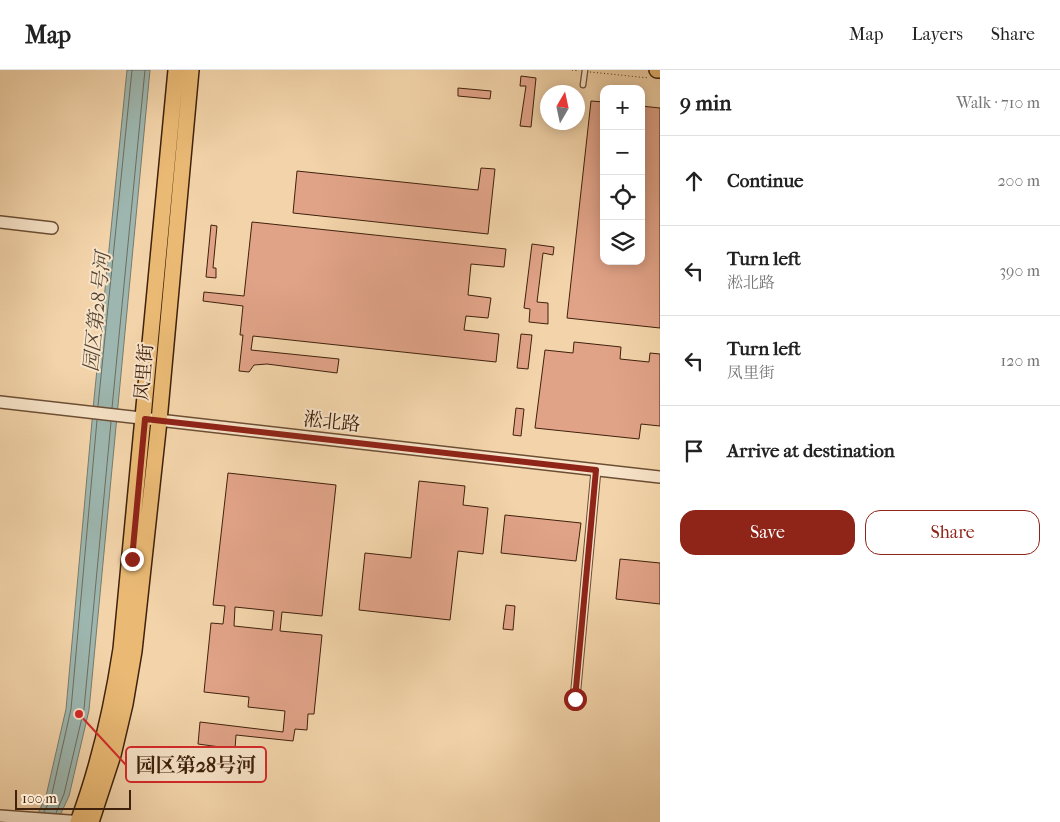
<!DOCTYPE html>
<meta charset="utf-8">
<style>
:root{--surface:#fff;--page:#f2f2f2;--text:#222;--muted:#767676;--line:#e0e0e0;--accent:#8f2418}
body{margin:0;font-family:"IM FELL French Canon","Noto Serif SC",serif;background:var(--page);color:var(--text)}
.controls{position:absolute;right:15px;top:15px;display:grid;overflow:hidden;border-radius:10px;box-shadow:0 2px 12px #0003}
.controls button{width:45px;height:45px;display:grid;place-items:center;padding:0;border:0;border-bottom:1px solid var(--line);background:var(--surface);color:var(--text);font:25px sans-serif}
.compass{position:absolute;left:540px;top:15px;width:45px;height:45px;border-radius:50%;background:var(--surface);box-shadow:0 2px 12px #0003;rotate:9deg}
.scale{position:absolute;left:15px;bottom:12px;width:116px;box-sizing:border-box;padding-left:5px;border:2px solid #3f210c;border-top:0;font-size:14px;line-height:18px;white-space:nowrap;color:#3f210c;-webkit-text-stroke:4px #f7e3c8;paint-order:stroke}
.stop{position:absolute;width:15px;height:15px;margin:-11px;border:4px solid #8f2418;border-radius:50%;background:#fff}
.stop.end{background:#8f2418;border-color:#fff;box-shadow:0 1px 5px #0008}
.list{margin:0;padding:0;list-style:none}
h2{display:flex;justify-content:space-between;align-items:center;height:65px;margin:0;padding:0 20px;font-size:21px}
h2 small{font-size:16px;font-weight:400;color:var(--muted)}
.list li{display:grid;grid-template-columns:32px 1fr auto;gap:15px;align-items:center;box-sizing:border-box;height:90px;padding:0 20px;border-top:1px solid var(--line)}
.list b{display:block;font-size:19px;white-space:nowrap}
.list p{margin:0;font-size:16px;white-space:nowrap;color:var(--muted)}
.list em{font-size:16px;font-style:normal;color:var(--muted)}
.actions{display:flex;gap:10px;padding:15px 20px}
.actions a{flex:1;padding:11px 0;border:1px solid var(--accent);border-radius:15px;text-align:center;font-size:18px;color:var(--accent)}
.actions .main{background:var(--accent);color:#fff}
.icon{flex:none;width:28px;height:28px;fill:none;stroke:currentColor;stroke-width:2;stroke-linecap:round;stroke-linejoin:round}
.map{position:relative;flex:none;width:660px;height:752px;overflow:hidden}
header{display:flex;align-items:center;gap:30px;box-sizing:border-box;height:70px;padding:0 25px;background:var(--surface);border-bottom:1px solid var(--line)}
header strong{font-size:24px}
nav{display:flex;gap:28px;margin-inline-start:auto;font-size:18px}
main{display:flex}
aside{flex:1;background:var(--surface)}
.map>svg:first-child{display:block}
.water{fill:#9db7b0;stroke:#777b6e}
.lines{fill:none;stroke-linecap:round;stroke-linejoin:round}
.shore{stroke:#6e6c5e;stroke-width:1}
.building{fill:#e1a388;stroke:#3f210c;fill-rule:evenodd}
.service-casing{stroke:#6c4e34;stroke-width:7}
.minor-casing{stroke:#6c4e34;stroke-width:11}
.tertiary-casing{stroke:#6c4e34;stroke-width:14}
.primary-casing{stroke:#3f210c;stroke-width:18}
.path{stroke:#3f210c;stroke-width:1;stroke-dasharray:1 2.5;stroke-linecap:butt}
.service{stroke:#f7e3c8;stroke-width:4.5}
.minor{stroke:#f7e3c8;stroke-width:9}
.tertiary{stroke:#f7e3c8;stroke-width:11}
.primary{stroke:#eaba75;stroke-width:15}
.route{stroke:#8f2418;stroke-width:6}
.labels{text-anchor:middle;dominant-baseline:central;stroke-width:4;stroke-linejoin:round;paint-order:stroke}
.street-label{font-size:19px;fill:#3f210c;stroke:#f7e3c8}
.water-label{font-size:20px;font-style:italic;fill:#564635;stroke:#f7e3c8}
.leader{fill:none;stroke:#d62828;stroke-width:2}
.callout-dot{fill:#d62828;stroke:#f7e3c8;stroke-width:2}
.callout{fill:#f7e3c8;stroke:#d62828;stroke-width:2}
.callout-label{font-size:20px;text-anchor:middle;font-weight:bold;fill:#3f210c}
</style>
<header>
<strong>Map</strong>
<nav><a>Map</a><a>Layers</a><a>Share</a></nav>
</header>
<main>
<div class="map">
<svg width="660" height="752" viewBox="0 0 660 752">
<rect width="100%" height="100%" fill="#f3d4aa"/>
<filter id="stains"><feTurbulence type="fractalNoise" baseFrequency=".004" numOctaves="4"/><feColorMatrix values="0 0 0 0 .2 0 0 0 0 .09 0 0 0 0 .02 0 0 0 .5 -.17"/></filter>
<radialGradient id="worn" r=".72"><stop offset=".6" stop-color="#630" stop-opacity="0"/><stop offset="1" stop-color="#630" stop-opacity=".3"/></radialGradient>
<!-- water -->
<path class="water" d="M 127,0 L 150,0 L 89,640 L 69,726 L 57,752 L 34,752 L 46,726 L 66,639 L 94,329 Z"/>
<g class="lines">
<!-- shore -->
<path class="shore" d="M 98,336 L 132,0
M 112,338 L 145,0
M 44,742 L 51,728 L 71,639 L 97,350
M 56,743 L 64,724 L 84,639 L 111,352"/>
</g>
<!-- building -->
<path class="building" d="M 521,6 L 536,8 L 531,57 L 520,56 L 526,16 L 520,16 Z
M 458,18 L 491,21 L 490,29 L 458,26 Z
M 591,31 L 604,32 L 604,191 L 641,191 L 641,36 L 660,38 L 660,258 L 567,248 Z
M 481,98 L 495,99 L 488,164 L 293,143 L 297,101 L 478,120 Z
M 252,152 L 506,179 L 504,197 L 471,194 L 468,225 L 491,228 L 488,248 L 466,246 L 464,260 L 499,264 L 496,292 L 253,266 L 251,280 L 339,289 L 337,303 L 267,294 L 254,295 L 249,302 L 239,301 L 243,265 L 240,265 L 243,236 L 203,231 L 204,222 L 244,226 Z
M 211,155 L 217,156 L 213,198 L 216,198 L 216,208 L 206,207 Z
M 532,174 L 554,177 L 553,185 L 543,183 L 537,232 L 548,233 L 548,254 L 529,252 L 530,239 L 524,238 Z
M 521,264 L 532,265 L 528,299 L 517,298 Z
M 574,272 L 621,277 L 620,289 L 649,292 L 650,283 L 660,284 L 660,356 L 641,354 L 639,369 L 535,358 L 545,280 L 573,283 Z
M 516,338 L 524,339 L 521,366 L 513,365 Z
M 228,403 L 336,415 L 322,546 L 282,542 L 280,561 L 322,565 L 314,644 L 308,644 L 307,660 L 295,659 L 293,671 L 236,665 L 235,679 L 198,674 L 200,652 L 283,662 L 285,641 L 248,637 L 249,627 L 204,622 L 211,553 L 223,554 L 225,536 L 213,535 ZM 235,537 L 274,541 L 272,560 L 234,556 Z
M 419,411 L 465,416 L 463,435 L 488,438 L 483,484 L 458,481 L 450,550 L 359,540 L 365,483 L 411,488 Z
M 505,445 L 581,453 L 576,491 L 501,483 Z
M 620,489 L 660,493 L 660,534 L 616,529 Z
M 506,535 L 515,536 L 513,560 L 503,559 Z"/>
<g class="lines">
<defs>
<path id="service" d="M 583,15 L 585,0"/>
<path id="minor" d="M 575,629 L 596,400"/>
<path id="tertiary" d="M 0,152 L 52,158
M 0,332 L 660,407
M 0,746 L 83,752"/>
<path id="primary" d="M 657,0 L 660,0
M 78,752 C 99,696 112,638 121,579 L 176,0
M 91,752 L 113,685 L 125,634 L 134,581 L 159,351 L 191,0"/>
</defs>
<!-- service casing -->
<use href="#service" class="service-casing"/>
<!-- minor casing -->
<use href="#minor" class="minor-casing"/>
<!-- tertiary casing -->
<use href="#tertiary" class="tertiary-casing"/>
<!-- primary casing -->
<use href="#primary" class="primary-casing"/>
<!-- path -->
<path class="path" d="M 572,0 L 579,1
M 590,2 L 649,8"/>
<!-- service -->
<use href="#service" class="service"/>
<!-- minor -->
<use href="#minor" class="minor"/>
<!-- tertiary -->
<use href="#tertiary" class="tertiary"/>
<!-- primary -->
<use href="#primary" class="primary"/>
</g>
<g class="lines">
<!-- route -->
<path class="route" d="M 132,489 L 145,349 L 596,400 L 575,629"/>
</g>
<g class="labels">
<!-- street labels -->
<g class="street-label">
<text transform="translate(144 302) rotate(-85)">凤里街</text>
<text transform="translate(332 352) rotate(6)">淞北路</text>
</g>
<!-- water labels -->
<g class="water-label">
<text transform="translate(97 242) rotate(-84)">园区第28号河</text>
</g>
</g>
<!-- callouts -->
<path class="leader" d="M79 644L126 695"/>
<circle class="callout-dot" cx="79" cy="644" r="5"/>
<rect class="callout" x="126" y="677" width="140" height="35" rx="5"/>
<g class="callout-label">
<text x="196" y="702">园区第28号河</text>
</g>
<rect width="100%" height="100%" filter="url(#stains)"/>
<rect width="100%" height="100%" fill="url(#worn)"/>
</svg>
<div class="controls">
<button>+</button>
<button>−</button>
<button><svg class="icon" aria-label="locate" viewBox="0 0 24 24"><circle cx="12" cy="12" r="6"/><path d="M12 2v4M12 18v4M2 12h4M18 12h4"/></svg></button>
<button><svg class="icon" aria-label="layers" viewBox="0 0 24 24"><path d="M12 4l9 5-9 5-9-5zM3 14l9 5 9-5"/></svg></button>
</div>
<svg class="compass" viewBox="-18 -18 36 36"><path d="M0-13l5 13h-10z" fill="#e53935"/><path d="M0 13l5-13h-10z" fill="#767676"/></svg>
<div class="scale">100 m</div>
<div class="stop" style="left:575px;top:629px"></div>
<div class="stop end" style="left:132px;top:489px"></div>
</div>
<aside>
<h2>9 min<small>Walk · 710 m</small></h2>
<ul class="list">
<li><svg class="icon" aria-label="ahead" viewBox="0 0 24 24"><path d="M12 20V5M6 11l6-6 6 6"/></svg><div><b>Continue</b></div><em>200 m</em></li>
<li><svg class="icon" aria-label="left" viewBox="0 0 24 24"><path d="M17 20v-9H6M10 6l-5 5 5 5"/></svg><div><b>Turn left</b><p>淞北路</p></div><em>390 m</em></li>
<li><svg class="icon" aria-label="left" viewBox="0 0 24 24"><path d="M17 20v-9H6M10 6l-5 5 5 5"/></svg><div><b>Turn left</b><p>凤里街</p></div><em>120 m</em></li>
<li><svg class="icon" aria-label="arrive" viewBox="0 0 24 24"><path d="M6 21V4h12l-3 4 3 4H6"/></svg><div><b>Arrive at destination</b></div></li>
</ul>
<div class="actions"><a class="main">Save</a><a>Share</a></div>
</aside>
</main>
